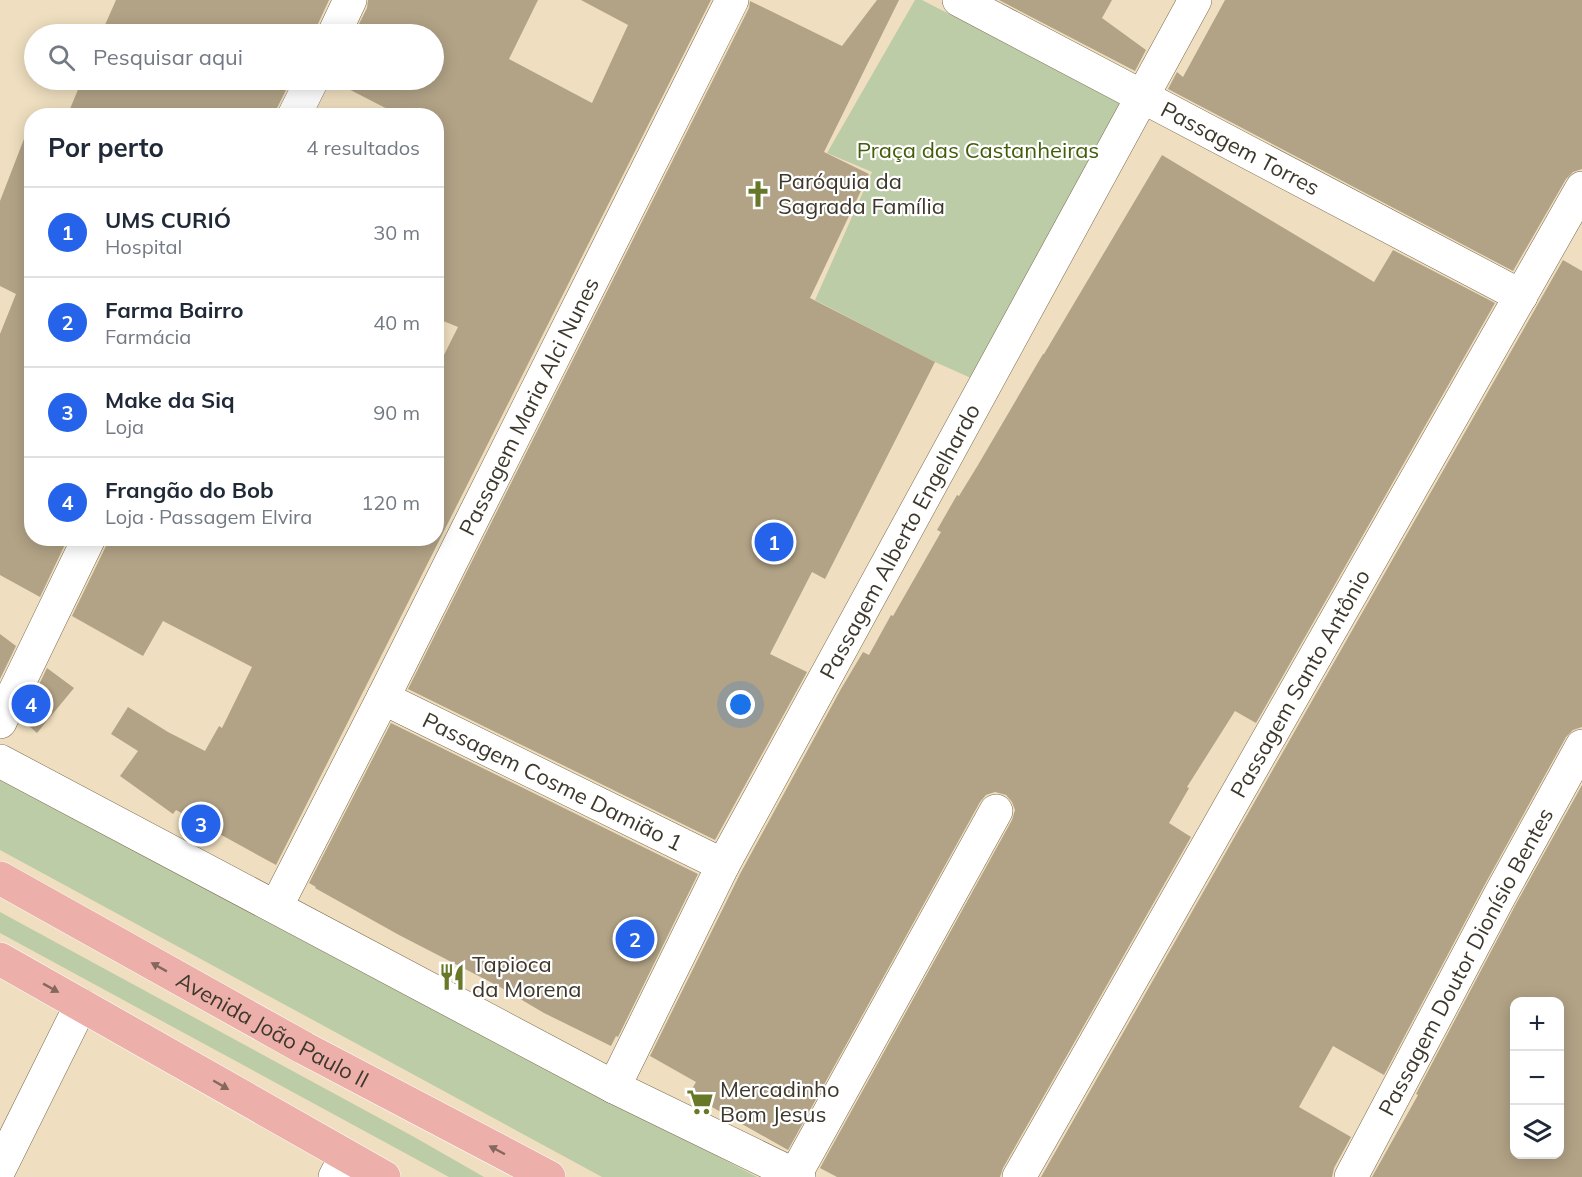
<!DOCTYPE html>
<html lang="pt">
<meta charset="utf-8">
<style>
:root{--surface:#fff;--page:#f6f6f7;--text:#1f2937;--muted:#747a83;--line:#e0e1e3;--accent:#2563eb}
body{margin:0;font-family:Mulish,sans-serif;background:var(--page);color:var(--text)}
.controls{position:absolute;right:18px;bottom:18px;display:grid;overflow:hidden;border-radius:12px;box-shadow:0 3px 15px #0003}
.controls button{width:54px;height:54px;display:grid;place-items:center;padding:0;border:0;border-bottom:2px solid var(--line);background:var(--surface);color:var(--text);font:30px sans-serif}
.you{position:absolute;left:741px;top:705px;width:21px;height:21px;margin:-15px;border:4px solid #fff;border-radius:50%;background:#1a73e8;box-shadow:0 0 0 9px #1a73e833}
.badge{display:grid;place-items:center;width:39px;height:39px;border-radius:50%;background:var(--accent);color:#fff;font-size:20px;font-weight:700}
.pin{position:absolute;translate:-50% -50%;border:3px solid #fff;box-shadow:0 2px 6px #0006}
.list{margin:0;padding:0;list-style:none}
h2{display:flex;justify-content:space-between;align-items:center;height:78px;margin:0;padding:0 24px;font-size:26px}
h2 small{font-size:20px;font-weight:400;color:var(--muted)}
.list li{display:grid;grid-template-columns:39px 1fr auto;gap:18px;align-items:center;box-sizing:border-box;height:90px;padding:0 24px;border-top:2px solid var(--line)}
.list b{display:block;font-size:22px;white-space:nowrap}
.list p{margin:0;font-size:20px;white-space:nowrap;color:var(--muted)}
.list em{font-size:20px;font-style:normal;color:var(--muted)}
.icon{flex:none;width:33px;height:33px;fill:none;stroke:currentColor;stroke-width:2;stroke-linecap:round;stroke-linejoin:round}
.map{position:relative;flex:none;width:1582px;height:1177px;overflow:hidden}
.search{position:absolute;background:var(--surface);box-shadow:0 3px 15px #0003;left:24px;top:24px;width:420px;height:66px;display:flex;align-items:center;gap:15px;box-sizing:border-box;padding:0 21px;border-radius:33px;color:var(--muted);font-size:22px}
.panel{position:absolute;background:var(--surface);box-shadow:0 3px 15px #0003;left:24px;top:108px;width:420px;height:438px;border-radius:24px}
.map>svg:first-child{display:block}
.green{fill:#bccca6}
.building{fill:#b2a386;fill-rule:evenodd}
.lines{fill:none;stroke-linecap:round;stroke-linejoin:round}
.street-casing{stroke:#796b4f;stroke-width:34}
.primary-casing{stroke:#fff;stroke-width:34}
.street{stroke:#fff;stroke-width:33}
.primary{stroke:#ecafaa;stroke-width:33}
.oneway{fill:#84685e}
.labels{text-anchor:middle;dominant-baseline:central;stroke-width:4.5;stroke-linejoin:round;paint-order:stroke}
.street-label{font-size:22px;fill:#3e382c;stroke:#fff}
.park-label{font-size:22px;fill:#445d0a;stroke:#fff}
.poi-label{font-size:22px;fill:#3e382c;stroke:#fff;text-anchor:start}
</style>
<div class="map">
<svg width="1582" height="1177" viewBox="0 0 1582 1177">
<rect width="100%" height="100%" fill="#efdfc0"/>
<!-- green -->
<path class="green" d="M 915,0 L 922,0 L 1128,106 L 971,378 L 935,362 L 815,300 L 872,172 L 827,153 Z
M 0,778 L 757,1177 L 602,1177 L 0,850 Z
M 0,912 L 416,1138 L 484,1177 L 449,1177 L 0,933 Z"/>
<!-- building -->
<path class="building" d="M 116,0 L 329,0 L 317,26 L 315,34 L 101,34 Z
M 368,0 L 538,0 L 509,59 L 592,103 L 628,25 L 581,0 L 711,0 L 276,865 L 176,810 L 173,814 L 120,776 L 138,751 L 111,734 L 128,707 L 168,732 L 205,751 L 219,726 L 222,728 L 252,667 L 163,621 L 143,656 L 72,616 L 106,546 L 107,538 L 436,538 L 436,371 L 458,327 L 436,318 L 436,116 L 401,116 L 331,80 L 434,80 L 434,34 L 354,34 L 367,8 Z
M 877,0 L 899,0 L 824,152 L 869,174 L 810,298 L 935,362 L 825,579 L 812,572 L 770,654 L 807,672 L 715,840 L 408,689 L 749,8 L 750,1 L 842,46 Z
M 999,0 L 1112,0 L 1102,18 L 1146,50 L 1135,71 Z
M 1225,0 L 1582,0 L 1582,169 L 1573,172 L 1566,179 L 1513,271 L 1168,89 L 1177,72 L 1183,77 Z
M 82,80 L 291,80 L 277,108 L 276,116 L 67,116 Z
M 29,126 L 32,127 L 32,538 L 68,538 L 40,597 L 0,575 L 0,334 L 16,294 L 0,286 L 0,201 Z
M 1162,155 L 1374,282 L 1393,250 L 1495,303 L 1256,723 L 1235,711 L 1187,787 L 1189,788 L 1169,823 L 1191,837 L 1003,1168 L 1000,1177 L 837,1177 L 820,1168 L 1012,820 L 1015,810 L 1012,802 L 1006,795 L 995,792 L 986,795 L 980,802 L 788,1150 L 689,1094 L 696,1082 L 650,1056 L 740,874 L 841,689 L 863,652 L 869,655 L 891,615 L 893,616 L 941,532 L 937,530 L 957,495 L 959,496 L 978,465 L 1043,354 L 1044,354 Z
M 1563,260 L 1582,271 L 1582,727 L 1573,730 L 1566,737 L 1484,886 L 1384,1075 L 1333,1046 L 1299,1107 L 1351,1137 L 1334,1168 L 1332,1177 L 1041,1177 Z
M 0,634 L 16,646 L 0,679 Z
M 47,668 L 74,688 L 37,733 L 22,720 Z
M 391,723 L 698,874 L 618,1037 L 616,1036 L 611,1046 L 544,1013 L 500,987 L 399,935 L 315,888 L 316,887 L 309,883 Z
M 1582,785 L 1582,1177 L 1372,1177 L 1418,1095 L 1416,1094 L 1516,904 ZM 1515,1002 L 1560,1002 L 1560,1155 L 1515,1155 Z"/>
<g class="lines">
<defs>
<g id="street">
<path id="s1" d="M 959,0 L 1521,296"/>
<path d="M 334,34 L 350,0"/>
<path d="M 294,116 L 312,80"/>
<path id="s2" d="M 383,698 L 723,865"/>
<path d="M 0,722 L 89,538"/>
<path d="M 0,761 L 614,1087 L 799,1177"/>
<path id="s3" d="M 276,907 L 383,698 L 732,0"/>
<path id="s4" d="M 614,1087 L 723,865 L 1195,0"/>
<path d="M 0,1168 L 81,1005"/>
<path d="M 795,1175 L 996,811"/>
<path d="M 335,1177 L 346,1156"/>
<path id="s5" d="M 1019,1177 L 1582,188"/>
<path id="s6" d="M 1351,1177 L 1500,895 L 1582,746"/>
</g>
<g id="primary">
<path id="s7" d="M 0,878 L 304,1048 L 549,1177"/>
<path d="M 0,959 L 384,1177"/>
</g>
</defs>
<!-- street casing -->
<use href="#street" class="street-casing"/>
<!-- primary casing -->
<use href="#primary" class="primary-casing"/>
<!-- street -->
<use href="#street" class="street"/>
<!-- primary -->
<use href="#primary" class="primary"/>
</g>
<!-- one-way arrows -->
<defs><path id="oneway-solid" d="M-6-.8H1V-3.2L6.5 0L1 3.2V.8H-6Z" transform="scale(1.5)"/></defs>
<g class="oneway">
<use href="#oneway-solid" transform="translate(159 967) rotate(-151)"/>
<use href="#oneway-solid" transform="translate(51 988) rotate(29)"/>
<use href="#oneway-solid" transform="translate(221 1085) rotate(30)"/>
<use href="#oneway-solid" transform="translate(497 1150) rotate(-152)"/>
</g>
<!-- icons -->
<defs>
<symbol id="church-bare" viewBox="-9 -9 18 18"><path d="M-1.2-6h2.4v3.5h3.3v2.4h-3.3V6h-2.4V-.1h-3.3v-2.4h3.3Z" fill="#677928" stroke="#fff" stroke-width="2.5" paint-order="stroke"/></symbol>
<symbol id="restaurant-bare" viewBox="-9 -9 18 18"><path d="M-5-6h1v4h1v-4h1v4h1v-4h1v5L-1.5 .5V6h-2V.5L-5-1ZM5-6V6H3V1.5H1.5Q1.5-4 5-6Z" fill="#677928" stroke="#fff" stroke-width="2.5" paint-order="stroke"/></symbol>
<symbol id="supermarket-bare" viewBox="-9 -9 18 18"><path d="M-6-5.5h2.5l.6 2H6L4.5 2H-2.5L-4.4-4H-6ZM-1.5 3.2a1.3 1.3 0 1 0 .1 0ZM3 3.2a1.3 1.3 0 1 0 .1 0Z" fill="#677928" stroke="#fff" stroke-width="2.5" paint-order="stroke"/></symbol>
</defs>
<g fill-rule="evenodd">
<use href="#church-bare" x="739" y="175" width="38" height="38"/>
<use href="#restaurant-bare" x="433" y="958" width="38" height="38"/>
<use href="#supermarket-bare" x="681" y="1083" width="38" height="38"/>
</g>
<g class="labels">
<!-- street labels -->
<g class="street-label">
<text stroke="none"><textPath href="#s1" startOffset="318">Passagem Torres</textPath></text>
<text stroke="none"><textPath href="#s3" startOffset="561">Passagem Maria Alci Nunes</textPath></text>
<text stroke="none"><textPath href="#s4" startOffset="616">Passagem Alberto Engelhardo</textPath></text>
<text stroke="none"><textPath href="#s5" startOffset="568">Passagem Santo Antônio</textPath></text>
<text stroke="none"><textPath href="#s2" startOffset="189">Passagem Cosme Damião 1</textPath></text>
<text stroke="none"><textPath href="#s6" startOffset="244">Passagem Doutor Dionísio Bentes</textPath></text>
<text stroke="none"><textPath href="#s7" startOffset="312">Avenida João Paulo II</textPath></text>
</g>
<!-- park labels -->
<g class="park-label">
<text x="978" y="150">Praça das Castanheiras</text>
</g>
<!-- poi labels -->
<g class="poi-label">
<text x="778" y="181">Paróquia da<tspan x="778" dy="25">Sagrada Família</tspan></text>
<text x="472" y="964">Tapioca<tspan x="472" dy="25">da Morena</tspan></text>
<text x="720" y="1089">Mercadinho<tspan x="720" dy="25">Bom Jesus</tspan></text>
</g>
</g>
</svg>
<div class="controls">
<button>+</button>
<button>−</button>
<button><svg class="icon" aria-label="layers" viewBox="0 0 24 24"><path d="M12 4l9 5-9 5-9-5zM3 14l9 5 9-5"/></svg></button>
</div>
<div class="you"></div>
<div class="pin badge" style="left:774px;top:542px">1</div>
<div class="pin badge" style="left:635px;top:939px">2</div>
<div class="pin badge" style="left:201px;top:824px">3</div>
<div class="pin badge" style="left:31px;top:704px">4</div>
<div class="search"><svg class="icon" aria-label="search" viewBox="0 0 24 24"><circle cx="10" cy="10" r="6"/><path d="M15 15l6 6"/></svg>Pesquisar aqui</div>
<section class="panel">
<h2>Por perto<small>4 resultados</small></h2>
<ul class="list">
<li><span class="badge">1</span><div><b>UMS CURIÓ</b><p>Hospital</p></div><em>30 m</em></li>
<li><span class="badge">2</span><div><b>Farma Bairro</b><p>Farmácia</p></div><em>40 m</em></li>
<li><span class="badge">3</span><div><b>Make da Siq</b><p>Loja</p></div><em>90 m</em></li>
<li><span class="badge">4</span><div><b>Frangão do Bob</b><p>Loja · Passagem Elvira</p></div><em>120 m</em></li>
</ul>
</section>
</div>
